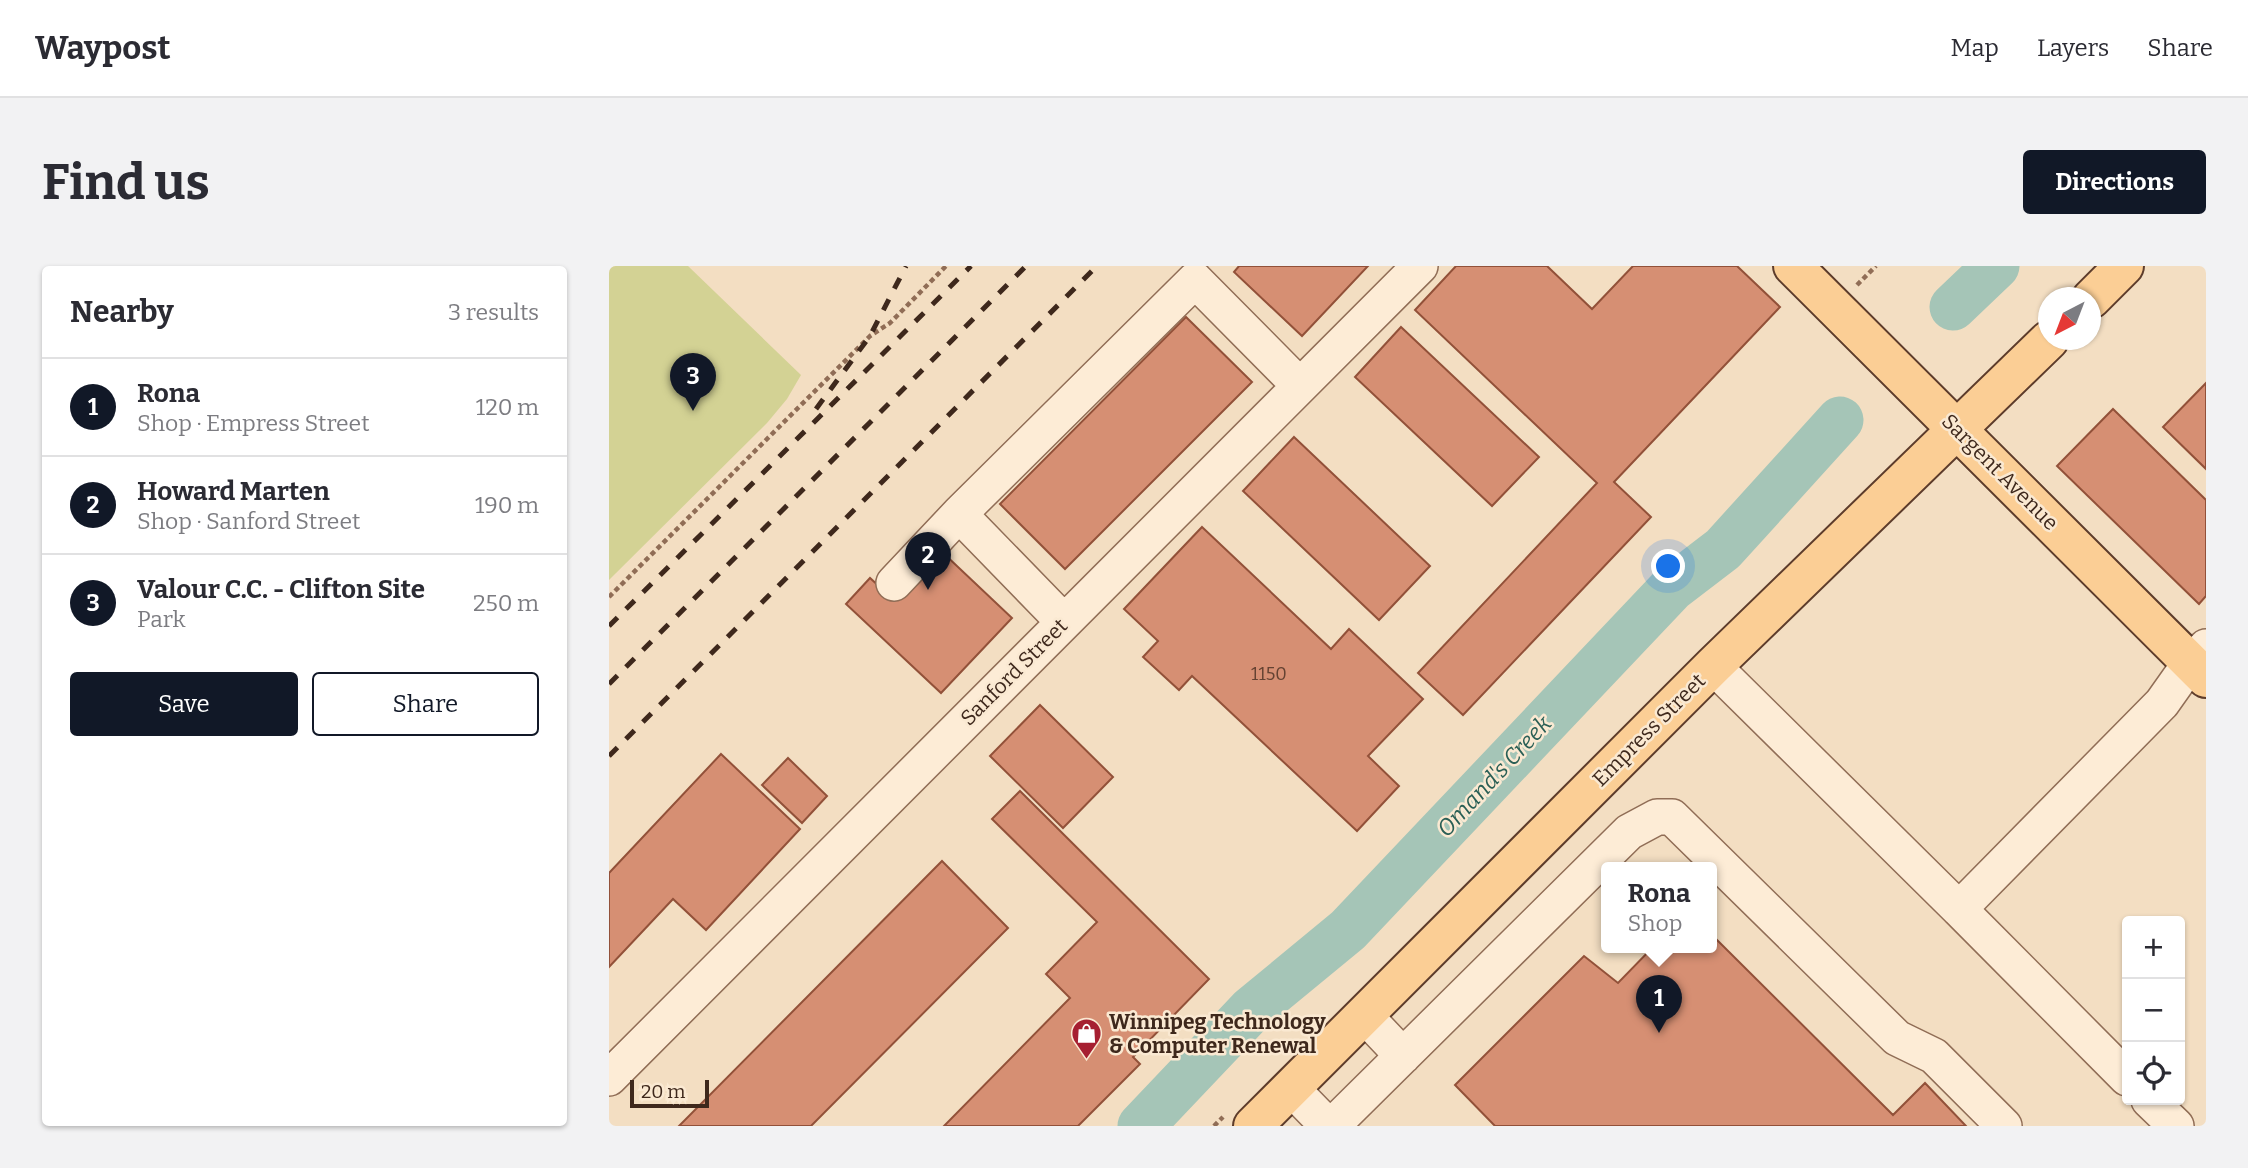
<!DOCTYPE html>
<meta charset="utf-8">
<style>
:root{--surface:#fff;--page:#f2f2f3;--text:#2b2b33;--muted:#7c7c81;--line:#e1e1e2;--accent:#111827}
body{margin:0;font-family:Bitter,serif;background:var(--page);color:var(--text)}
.controls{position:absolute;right:21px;bottom:21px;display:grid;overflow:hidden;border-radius:7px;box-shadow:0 2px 5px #0004}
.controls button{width:63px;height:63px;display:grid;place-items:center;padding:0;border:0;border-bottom:2px solid var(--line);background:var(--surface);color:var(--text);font:35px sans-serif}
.compass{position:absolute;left:1429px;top:21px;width:63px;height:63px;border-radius:50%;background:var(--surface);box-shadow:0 2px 5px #0004;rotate:222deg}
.scale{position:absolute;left:21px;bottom:18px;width:79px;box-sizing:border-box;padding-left:7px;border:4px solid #3e281c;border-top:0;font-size:19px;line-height:24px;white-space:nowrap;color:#3e281c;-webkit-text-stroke:5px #fae9d2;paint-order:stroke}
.you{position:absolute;left:1060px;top:301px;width:24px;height:24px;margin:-18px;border:5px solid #fff;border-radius:50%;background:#1a73e8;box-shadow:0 0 0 10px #1a73e833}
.badge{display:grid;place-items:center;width:46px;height:46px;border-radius:50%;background:var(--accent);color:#fff;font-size:23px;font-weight:700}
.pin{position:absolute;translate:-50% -58px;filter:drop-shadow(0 2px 4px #0008)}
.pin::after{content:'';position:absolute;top:37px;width:24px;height:21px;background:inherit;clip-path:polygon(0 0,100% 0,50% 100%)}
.popup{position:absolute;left:992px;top:596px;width:116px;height:91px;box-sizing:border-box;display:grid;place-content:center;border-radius:7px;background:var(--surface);filter:drop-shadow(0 2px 5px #0005);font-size:23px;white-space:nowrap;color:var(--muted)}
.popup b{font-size:26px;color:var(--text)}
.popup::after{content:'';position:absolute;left:50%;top:100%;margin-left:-14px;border:14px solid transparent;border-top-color:var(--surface)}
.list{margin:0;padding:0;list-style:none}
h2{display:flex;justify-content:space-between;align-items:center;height:91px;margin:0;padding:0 28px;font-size:30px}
h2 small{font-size:23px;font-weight:400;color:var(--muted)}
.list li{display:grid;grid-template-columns:46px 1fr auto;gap:21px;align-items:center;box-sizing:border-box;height:98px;padding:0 28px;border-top:2px solid var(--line)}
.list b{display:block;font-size:26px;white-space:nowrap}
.list p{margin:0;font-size:23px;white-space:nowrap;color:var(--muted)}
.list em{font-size:23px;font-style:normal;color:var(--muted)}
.actions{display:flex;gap:14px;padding:21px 28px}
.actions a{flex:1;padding:16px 0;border:2px solid var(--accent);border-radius:7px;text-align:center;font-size:24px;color:var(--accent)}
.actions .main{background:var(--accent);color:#fff}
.icon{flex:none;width:38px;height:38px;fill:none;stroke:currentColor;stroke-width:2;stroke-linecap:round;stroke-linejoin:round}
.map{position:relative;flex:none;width:1597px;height:860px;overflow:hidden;border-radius:7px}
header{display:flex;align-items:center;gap:42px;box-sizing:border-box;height:98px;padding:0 35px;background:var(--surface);border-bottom:2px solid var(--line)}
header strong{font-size:33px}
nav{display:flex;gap:38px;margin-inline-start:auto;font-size:24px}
.intro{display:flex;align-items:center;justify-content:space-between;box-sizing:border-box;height:168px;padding:0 42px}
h1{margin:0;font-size:49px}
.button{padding:18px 32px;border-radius:7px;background:var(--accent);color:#fff;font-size:24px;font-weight:700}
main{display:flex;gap:42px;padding:0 42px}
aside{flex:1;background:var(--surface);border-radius:7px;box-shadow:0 2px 5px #0004}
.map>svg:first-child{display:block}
.green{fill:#d3d294}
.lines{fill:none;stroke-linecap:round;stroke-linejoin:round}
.river{stroke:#a5c5b7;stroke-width:47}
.building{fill:#d68f73;stroke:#925139;stroke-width:2}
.minor-casing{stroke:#906d56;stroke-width:38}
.major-casing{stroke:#5d3c2b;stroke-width:42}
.path{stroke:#906d56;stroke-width:4.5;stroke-dasharray:5 3.5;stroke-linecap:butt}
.minor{stroke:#fdecd6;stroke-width:35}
.major{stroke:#fbce95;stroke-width:38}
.rail{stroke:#3e281c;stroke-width:5;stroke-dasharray:12 12;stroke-linecap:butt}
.labels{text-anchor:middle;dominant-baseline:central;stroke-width:5;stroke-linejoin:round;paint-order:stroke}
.number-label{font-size:18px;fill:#644232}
.street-label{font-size:21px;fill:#3e281c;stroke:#fae9d2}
.poi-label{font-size:21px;font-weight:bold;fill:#3e281c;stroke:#fae9d2;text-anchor:start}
.water-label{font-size:23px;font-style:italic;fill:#2a5f55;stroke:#fae9d2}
</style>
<header>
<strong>Waypost</strong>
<nav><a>Map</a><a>Layers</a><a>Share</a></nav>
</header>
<div class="intro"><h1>Find us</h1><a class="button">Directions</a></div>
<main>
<aside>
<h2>Nearby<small>3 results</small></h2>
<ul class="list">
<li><span class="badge">1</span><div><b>Rona</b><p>Shop · Empress Street</p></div><em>120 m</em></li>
<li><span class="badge">2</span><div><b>Howard Marten</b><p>Shop · Sanford Street</p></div><em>190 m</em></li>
<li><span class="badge">3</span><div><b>Valour C.C. - Clifton Site</b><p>Park</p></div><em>250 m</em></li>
</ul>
<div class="actions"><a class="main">Save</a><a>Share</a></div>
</aside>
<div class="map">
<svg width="1597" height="860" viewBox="0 0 1597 860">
<rect width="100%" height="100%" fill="#f3dec2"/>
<!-- green -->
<path class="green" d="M 0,0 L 79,0 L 192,109 L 178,133 L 158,157 L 0,314 Z"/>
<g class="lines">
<!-- river -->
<path class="river" d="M 1344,41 L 1387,0
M 532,860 L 642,744 L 739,664 L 1063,322 L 1114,283 L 1231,154"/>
</g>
<!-- building -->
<path class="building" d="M 630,0 L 759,0 L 693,70 L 625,6 Z
M 847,0 L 938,0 L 983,43 L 1024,0 L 1128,0 L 1171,41 L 1005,216 L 1042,251 L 854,449 L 809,407 L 988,217 L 806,44 Z
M 577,51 L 643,116 L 456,303 L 391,238 Z
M 792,61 L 930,191 L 883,240 L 746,111 Z
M 1597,117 L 1597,203 L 1554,161 Z
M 1504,143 L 1597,234 L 1597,330 L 1590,338 L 1448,200 Z
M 685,171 L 821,300 L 770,354 L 634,225 Z
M 593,261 L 722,383 L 740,363 L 814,433 L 759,490 L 790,520 L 748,565 L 583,410 L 570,424 L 534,391 L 549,375 L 515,343 Z
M 331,284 L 403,352 L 332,427 L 237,338 L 261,312 L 284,333 Z
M 431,439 L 504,511 L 454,562 L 381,490 Z
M 112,488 L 191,563 L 97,664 L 64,633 L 0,701 L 0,607 Z
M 179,492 L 218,530 L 193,557 L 153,519 Z
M 411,525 L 600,713 L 524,791 L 531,798 L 469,860 L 335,860 L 461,732 L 437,708 L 488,656 L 383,553 Z
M 333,595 L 399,662 L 202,860 L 70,860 Z
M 1102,668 L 1284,849 L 1316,817 L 1357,860 L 886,860 L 846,819 L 975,690 L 1009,717 L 1044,681 L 1102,681 Z"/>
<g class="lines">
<defs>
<path id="minor" d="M 285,317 L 350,248
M 455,356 L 350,248 L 586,14 L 691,120
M 1104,400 L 1350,643
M 755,749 L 794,790
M 0,812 L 811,0
M 1518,812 L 1350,643 L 1553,437 L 1582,396 L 1597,381
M 682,822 L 719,860
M 1540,834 L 1567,860
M 723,860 L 1020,566 L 1048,551 L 1063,551 L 1288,772 L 1325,790 L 1395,860"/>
<path id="major" d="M 1184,0 L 1597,412
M 1482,33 L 1515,0
M 644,860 L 1104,400 L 1440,74"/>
</defs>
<!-- minor casing -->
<use href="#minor" class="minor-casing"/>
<!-- major casing -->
<use href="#major" class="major-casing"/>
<!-- path -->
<path class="path" d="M 1248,19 L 1267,0
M 0,331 L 261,70 L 281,57 L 337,0
M 605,860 L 614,851"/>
<!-- minor -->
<use href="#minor" class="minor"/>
<!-- major -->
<use href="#major" class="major"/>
<!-- rail -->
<path class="rail" d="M 207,143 L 261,70 L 297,0
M 0,360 L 362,0
M 0,418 L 417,0
M 0,490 L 488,0"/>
</g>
<!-- icons -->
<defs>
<symbol id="shop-pin" viewBox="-11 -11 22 30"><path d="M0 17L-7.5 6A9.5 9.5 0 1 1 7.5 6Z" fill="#a61f31" stroke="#fae9d2"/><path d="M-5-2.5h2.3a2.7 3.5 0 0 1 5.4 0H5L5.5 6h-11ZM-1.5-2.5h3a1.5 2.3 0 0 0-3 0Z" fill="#fff"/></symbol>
</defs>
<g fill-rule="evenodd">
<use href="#shop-pin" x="460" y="750" width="35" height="47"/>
</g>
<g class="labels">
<!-- number labels -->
<g class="number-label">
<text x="660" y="408">1150</text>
</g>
<!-- street labels -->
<g class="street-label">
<text transform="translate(1391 206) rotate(45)">Sargent Avenue</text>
<text transform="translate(405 406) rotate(-45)">Sanford Street</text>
<text transform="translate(1040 464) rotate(-45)">Empress Street</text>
</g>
<!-- poi labels -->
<g class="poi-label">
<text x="500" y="756">Winnipeg Technology<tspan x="500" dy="24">&amp; Computer Renewal</tspan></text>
</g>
<!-- water labels -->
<g class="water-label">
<text transform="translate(885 510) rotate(-47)">Omand's Creek</text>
</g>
</g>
</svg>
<div class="controls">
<button>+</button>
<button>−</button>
<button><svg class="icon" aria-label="locate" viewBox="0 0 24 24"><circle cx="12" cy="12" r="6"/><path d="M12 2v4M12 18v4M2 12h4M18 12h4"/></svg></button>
</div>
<svg class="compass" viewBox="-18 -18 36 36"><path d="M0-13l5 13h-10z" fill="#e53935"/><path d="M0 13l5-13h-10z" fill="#7c7c81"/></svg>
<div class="scale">20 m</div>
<div class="you"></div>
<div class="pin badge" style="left:1050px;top:767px">1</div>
<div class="popup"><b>Rona</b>Shop</div>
<div class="pin badge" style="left:319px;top:324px">2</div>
<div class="pin badge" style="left:84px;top:145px">3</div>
</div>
</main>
